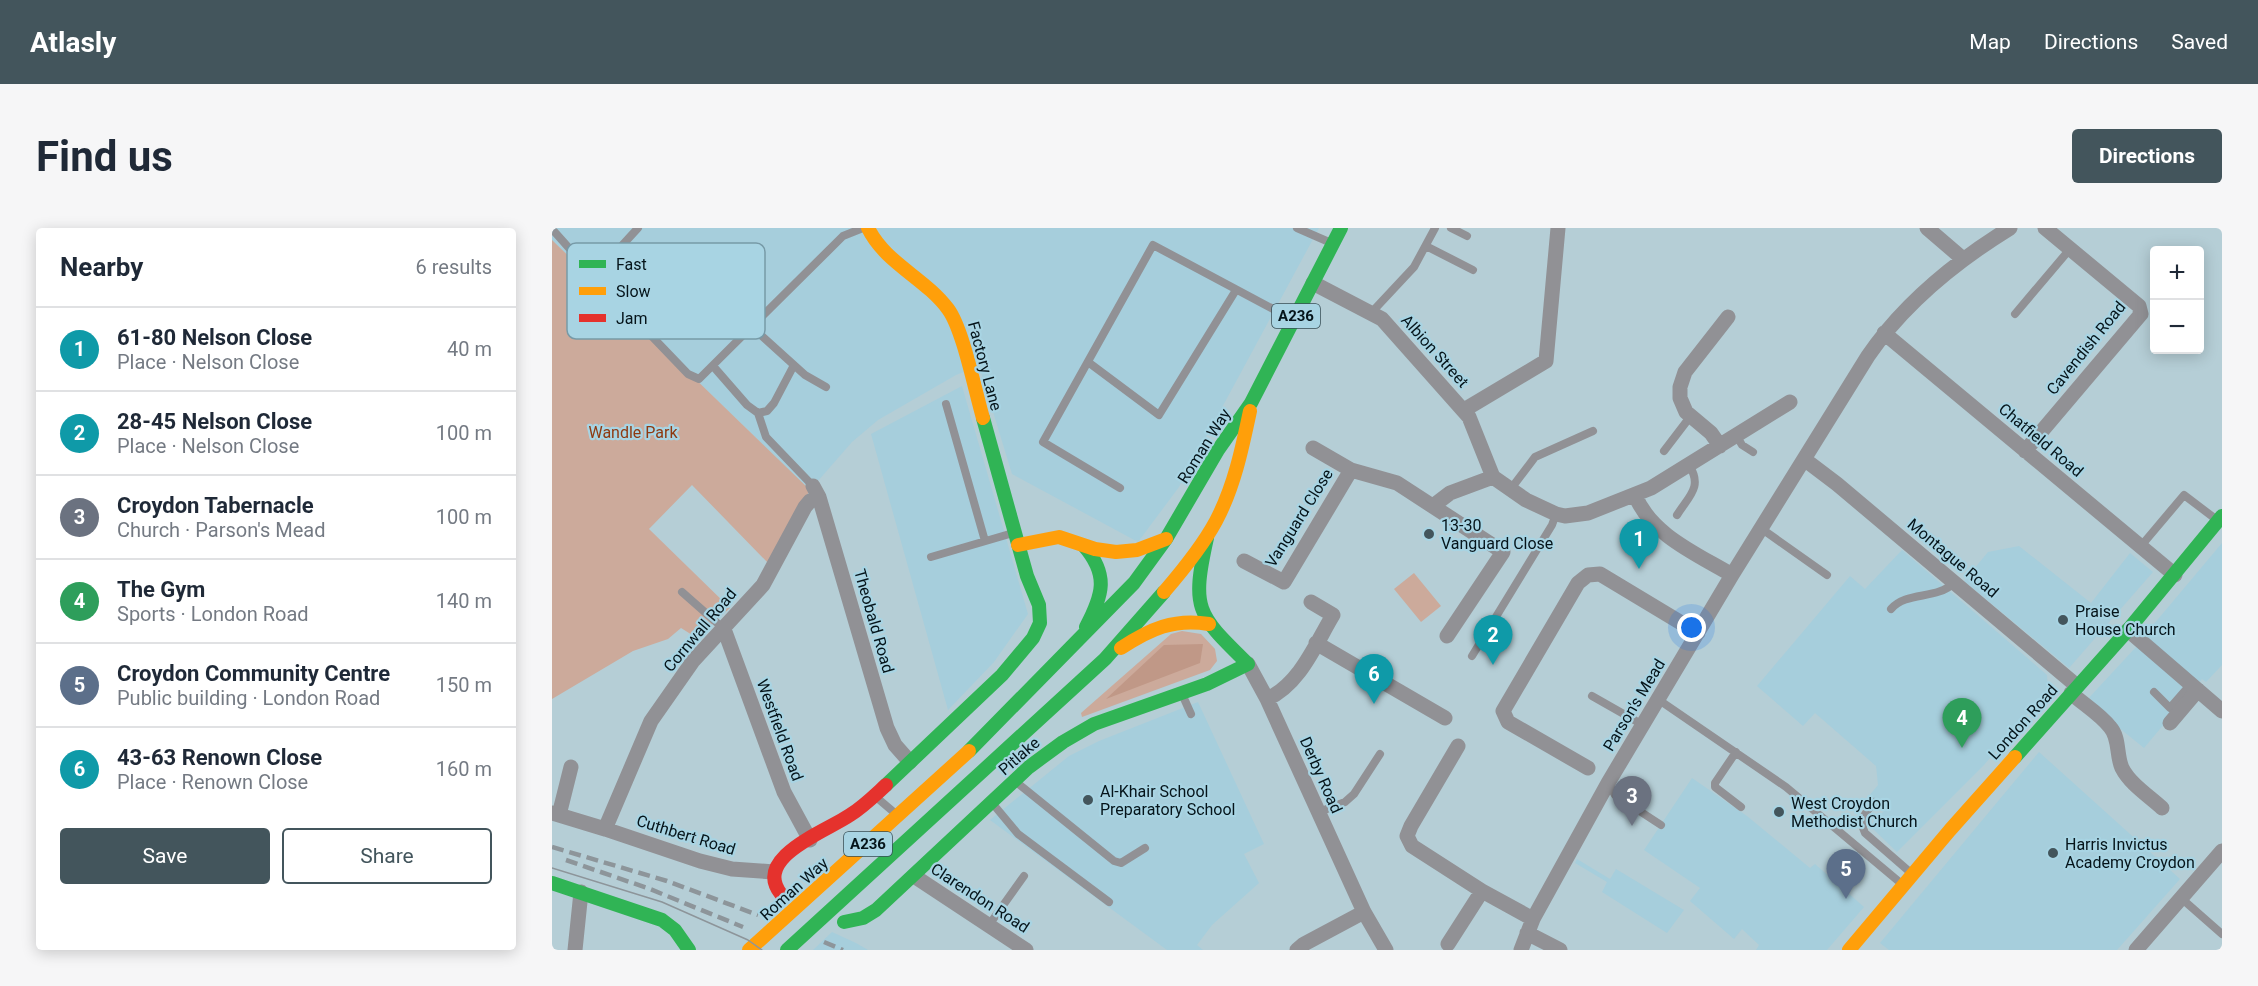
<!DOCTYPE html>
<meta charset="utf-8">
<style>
:root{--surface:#fff;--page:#f6f6f7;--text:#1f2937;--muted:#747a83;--line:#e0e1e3;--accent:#43555c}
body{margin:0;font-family:Roboto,sans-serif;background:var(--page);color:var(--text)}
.controls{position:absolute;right:18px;top:18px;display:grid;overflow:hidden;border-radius:6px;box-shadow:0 3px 15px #0003}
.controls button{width:54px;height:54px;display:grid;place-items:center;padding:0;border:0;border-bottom:2px solid var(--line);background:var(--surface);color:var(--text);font:30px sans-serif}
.you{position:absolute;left:1140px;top:400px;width:21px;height:21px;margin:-15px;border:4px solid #fff;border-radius:50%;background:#1a73e8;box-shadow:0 0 0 9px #1a73e833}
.badge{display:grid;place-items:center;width:39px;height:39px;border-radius:50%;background:var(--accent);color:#fff;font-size:20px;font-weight:700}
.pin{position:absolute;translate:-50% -50px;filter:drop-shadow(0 2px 3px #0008)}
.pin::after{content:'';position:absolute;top:32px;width:21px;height:18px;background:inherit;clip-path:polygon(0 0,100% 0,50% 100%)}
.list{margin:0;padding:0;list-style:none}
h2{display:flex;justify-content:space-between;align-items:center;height:78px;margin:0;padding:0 24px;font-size:26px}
h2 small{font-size:20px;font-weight:400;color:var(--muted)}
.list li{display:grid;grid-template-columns:39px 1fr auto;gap:18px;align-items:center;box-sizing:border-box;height:84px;padding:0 24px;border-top:2px solid var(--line)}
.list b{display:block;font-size:22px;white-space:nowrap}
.list p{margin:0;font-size:20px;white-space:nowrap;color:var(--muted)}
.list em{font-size:20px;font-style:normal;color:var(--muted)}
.actions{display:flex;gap:12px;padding:18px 24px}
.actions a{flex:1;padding:14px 0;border:2px solid var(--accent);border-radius:6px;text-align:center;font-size:21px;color:var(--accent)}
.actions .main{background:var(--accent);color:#fff}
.map{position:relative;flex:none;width:1670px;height:722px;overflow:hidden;border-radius:6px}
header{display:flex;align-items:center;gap:36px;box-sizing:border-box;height:84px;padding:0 30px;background:var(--accent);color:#fff}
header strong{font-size:28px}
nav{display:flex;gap:33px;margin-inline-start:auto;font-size:21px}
.intro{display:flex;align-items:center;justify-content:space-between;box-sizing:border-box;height:144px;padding:0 36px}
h1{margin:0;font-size:42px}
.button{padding:15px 27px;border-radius:6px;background:var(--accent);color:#fff;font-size:21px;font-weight:700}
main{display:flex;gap:36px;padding:0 36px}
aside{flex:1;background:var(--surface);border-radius:6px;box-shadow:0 3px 15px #0003}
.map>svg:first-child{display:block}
.built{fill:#a6cedc}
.green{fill:#ccaa9b}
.forest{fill:#c09887}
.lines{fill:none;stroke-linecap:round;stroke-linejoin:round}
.lane{stroke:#919195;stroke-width:8}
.street{stroke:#919195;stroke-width:15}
.fast{stroke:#30b455;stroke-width:14}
.slow{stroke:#ff9f0a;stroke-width:14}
.jam{stroke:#e5322d;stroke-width:14}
.tram{stroke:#8d959a;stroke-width:1.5}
.rail{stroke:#8d959a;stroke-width:4.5;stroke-dasharray:12 6;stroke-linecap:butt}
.poi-dot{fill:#43555c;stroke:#a8d4e3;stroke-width:2}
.labels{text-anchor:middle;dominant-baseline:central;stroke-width:4.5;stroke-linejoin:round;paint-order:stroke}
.shield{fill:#a8d4e3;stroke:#364e56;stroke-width:1.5}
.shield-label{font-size:15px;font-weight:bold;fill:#05141a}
.street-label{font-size:16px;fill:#05141a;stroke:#a8d4e3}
.park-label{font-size:16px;fill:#8f3910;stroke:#a8d4e3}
.poi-label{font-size:16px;fill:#05141a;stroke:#a8d4e3;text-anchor:start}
.key{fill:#a8d4e3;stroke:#779aa7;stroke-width:1.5}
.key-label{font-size:16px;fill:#05141a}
</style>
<header>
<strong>Atlasly</strong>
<nav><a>Map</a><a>Directions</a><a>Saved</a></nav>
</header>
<div class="intro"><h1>Find us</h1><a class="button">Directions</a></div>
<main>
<aside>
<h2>Nearby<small>6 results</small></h2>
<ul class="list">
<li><span class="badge" style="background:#0f9aa8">1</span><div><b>61-80 Nelson Close</b><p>Place · Nelson Close</p></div><em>40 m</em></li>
<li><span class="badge" style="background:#0f9aa8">2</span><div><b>28-45 Nelson Close</b><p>Place · Nelson Close</p></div><em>100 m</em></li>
<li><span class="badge" style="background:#6b7280">3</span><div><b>Croydon Tabernacle</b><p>Church · Parson's Mead</p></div><em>100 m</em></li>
<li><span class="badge" style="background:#2e9e5b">4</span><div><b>The Gym</b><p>Sports · London Road</p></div><em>140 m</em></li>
<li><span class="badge" style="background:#5c6f8a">5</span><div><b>Croydon Community Centre</b><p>Public building · London Road</p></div><em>150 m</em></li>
<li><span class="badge" style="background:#0f9aa8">6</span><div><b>43-63 Renown Close</b><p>Place · Renown Close</p></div><em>160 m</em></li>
</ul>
<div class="actions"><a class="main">Save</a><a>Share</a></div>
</aside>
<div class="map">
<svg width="1670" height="722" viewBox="0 0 1670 722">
<rect width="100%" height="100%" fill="#b5ced6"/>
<!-- built -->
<path class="built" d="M 0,0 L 767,0 L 627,259 L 586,314 L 460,246 L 427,138 L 404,147 L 326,192 L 300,214 L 258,262 L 0,12 Z
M 410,158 L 476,386 L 442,434 L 396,482 L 319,206 Z
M 1670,315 L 1670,437 L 1654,454 L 1650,451 L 1592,520 L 1534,473 L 1597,405 L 1597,401 L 1607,390 Z
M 1467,318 L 1539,375 L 1578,325 L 1601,344 L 1517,440 L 1412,353 L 1436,324 Z
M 1350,322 L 1495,447 L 1496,462 L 1432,537 L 1345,624 L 1321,601 L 1322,593 L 1332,583 L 1316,569 L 1326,557 L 1324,538 L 1263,485 L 1251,498 L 1205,458 L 1298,348 L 1313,361 Z
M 646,474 L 712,616 L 692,626 L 707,655 L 660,697 L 645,717 L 651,722 L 615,722 L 438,592 L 517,528 L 547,513 Z
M 1487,524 L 1628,651 L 1565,722 L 1337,722 L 1328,715 Z
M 1140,550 L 1195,588 L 1258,640 L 1263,636 L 1312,679 L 1275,722 L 1204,722 L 1207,717 L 1190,701 L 1182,711 L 1138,673 L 1148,660 L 1092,622 Z
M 1025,631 L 1058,651 L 1064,641 L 1132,682 L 1115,705 L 1050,664 L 1055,654 L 1023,635 Z
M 280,704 L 304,715 L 316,722 L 261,722 Z"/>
<!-- green -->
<path class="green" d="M 0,12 L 258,262 L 216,335 L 140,257 L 97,301 L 178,380 L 145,410 L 129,400 L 116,411 L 81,423 L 0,471 Z
M 862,345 L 889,378 L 869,394 L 842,361 Z
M 630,403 L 649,406 L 663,421 L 665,433 L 658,442 L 530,489 L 529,485 L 619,406 Z"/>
<!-- forest -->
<path class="forest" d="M 651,416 L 648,435 L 554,471 L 612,417 Z"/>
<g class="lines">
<!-- lane -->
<path class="lane" d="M 86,0 L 42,48 L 136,146 L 147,151 L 291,8 L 311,0
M 745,0 L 777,14
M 899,0 L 915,8
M 0,1 L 42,48
M 874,18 L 921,42
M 819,85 L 862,39 L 883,0
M 1463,86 L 1518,21
M 201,100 L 253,147 L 274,159
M 536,134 L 607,187 L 684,62
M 161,138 L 195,177 L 206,185 L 215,183 L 222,175 L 242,137
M 394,176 L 433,313
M 206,185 L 214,209 L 261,258
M 1184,207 L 1190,217 L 1201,224
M 1112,223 L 1138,189
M 568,260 L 491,214 L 601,17 L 738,90
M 958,262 L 983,229 L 1041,203
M 1125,287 C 1137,268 1151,259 1137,237
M 1210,301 L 1275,347
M 1589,318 L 1632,267 L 1665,292
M 379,329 L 461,305
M 130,364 L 172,401
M 1339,381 C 1355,363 1384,372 1402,355
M 920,428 L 1000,297 L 1004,286
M 1602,464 L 1618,480 L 1639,456
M 630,466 L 639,486
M 1040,468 L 1091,497
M 1107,472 L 1234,559 L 1351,657
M 1184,524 L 1163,555 L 1163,559 L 1189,579
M 463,553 L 562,633 L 569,635 L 593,620
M 1057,556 L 1063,567 L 1109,597
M 324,569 L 344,586
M 1322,574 C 1314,585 1306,591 1313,605 L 1359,645
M 441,576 L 466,606 L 557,674
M 767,584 L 793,574 L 802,566 L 828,526
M 1629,670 L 1670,706
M 437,697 L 472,648"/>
<!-- street -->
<path class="street" d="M 1375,0 L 1411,31
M 761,55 L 830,91 L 917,189 L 941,249 L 974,272 L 1004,286 L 1013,288 L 1036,285 L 1099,260 L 1238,174
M 1332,105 L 1623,347
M 912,182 L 994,133 L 1006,0
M 1168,218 L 1159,205 L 1134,184 L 1128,170 L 1128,159 L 1133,144 L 1176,89
M 761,220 L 799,242 L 845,255 L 951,324 L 895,408
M 1473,223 L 1589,86 L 1587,78 L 1493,0
M 1252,231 L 1285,256 L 1525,458
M 261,258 L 267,269 L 335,500 L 343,517 L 358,534
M 1083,267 C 1099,307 1145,326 1180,347
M 881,278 L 898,265 L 941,249
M 692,333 L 732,354 L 799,242
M 172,401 L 232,564 L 258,612
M 1576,402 L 1670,483
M 764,415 L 893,490
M 696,436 L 715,471 L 812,684 L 834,722
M 1519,465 C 1531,476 1548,486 1558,499 C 1568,510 1564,527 1570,540 C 1578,556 1597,568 1610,580
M 715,471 C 748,456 763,417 781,387 L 759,374
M 1618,495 L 1646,462
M 906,518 L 859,598 L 855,608 L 860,618 L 930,663 L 981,691
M 1036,540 L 956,494 L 951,483 L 1026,355 L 1036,347 L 1048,346 L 1146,405
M 0,585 L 53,601 L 148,633 L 180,641 L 222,644
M 7,587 L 19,539
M 53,601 L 99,493 L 141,433 L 211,357 L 253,279 L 258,273 L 267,269
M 362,648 L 474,722
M 975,705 L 1008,722
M 896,716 L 930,663
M 23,722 L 29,664
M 745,722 L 752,716 L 812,684
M 969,722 L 981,691 L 1056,555 L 1180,347 L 1316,128 C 1353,74 1403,34 1458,0
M 1584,722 L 1670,623"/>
<!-- fast -->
<path class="fast" d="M 532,318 C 557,347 551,367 534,399
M 417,523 L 582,355 L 614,311 L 666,222 L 699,175 L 789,0
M 1463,529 L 1576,402 L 1670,288
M 334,557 L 450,447 L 481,410 L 488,395 L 487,377 L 475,348 L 431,190
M 0,655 L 110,692 L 123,702 L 137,722
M 292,694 L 311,690 L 324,682 L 477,539 L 511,514 L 542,496 L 655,456 L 696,436 C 645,386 639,382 655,310
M 235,722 L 553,431 L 612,364"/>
<!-- slow -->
<path class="slow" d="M 316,0 C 333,35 373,50 396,81 C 411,101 423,163 431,190
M 466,317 L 507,309 L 543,321 L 564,324 L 585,322 L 614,311
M 612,364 C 631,342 650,319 664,293 C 682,259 690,221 698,183
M 569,420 C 598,401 622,390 657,396
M 197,722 L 417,523
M 1297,722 L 1398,602 L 1463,529"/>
<!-- jam -->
<path class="jam" d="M 229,666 C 200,629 275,603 298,587 C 311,579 323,567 334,557"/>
<!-- tram -->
<path class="tram" d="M 0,640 L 110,674 L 196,712 L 210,722"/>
<!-- rail -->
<path class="rail" d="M 0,619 L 115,653 L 206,687
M 14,632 L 98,661 L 191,699
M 272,714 L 291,722"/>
</g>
<!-- markers -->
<g class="poi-dot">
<circle cx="877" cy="306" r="6"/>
<circle cx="1511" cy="392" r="6"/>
<circle cx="536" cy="572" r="6"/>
<circle cx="1227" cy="584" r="6"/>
<circle cx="1501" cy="625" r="6"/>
</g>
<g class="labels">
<!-- shield labels -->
<g class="shield">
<rect x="720" y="76" width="48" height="24" rx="4.5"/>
<rect x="292" y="604" width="48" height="24" rx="4.5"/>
</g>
<g class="shield-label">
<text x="744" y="88">A236</text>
<text x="316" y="616">A236</text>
</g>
<!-- street labels -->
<g class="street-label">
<text transform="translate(1534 120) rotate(-51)">Cavendish Road</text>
<text transform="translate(883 123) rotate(48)">Albion Street</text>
<text transform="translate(433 138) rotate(75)">Factory Lane</text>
<text transform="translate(1489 212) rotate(40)">Chatfield Road</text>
<text transform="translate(652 218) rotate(-58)">Roman Way</text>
<text transform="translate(747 290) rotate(-58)">Vanguard Close</text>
<text transform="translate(1401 330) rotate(40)">Montague Road</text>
<text transform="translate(322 393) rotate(74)">Theobald Road</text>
<text transform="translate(148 402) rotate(-50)">Cornwall Road</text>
<text transform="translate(1082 477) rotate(-59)">Parson's Mead</text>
<text transform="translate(1471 494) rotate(-48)">London Road</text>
<text transform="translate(228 502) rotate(70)">Westfield Road</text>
<text transform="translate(467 528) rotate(-41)">Pitlake</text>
<text transform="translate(769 547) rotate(66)">Derby Road</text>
<text transform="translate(134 607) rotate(17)">Cuthbert Road</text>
<text transform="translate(242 661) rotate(-42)">Roman Way</text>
<text transform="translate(428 670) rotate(33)">Clarendon Road</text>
</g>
<!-- park labels -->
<g class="park-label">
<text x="81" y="204">Wandle Park</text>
</g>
<!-- poi labels -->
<g class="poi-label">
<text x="889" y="297">13-30<tspan x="889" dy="18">Vanguard Close</tspan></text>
<text x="1523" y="383">Praise<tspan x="1523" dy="18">House Church</tspan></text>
<text x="548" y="563">Al-Khair School<tspan x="548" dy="18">Preparatory School</tspan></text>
<text x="1239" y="575">West Croydon<tspan x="1239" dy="18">Methodist Church</tspan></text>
<text x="1513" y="616">Harris Invictus<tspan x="1513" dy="18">Academy Croydon</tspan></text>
</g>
</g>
<!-- legend -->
<rect x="15" y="15" width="198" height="96" rx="9" class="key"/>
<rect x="27" y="32" width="27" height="8" fill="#30b455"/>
<rect x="27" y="59" width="27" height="8" fill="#ff9f0a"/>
<rect x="27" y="86" width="27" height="8" fill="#e5322d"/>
<g class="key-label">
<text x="64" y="42">Fast</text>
<text x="64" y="69">Slow</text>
<text x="64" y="96">Jam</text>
</g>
</svg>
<div class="controls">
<button>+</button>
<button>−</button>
</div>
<div class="you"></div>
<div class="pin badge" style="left:1087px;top:341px;background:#0f9aa8">1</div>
<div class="pin badge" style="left:941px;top:437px;background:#0f9aa8">2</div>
<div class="pin badge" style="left:1080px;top:598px;background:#6b7280">3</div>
<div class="pin badge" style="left:1410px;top:520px;background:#2e9e5b">4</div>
<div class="pin badge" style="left:1294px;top:671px;background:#5c6f8a">5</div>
<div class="pin badge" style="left:822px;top:476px;background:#0f9aa8">6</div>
</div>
</main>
